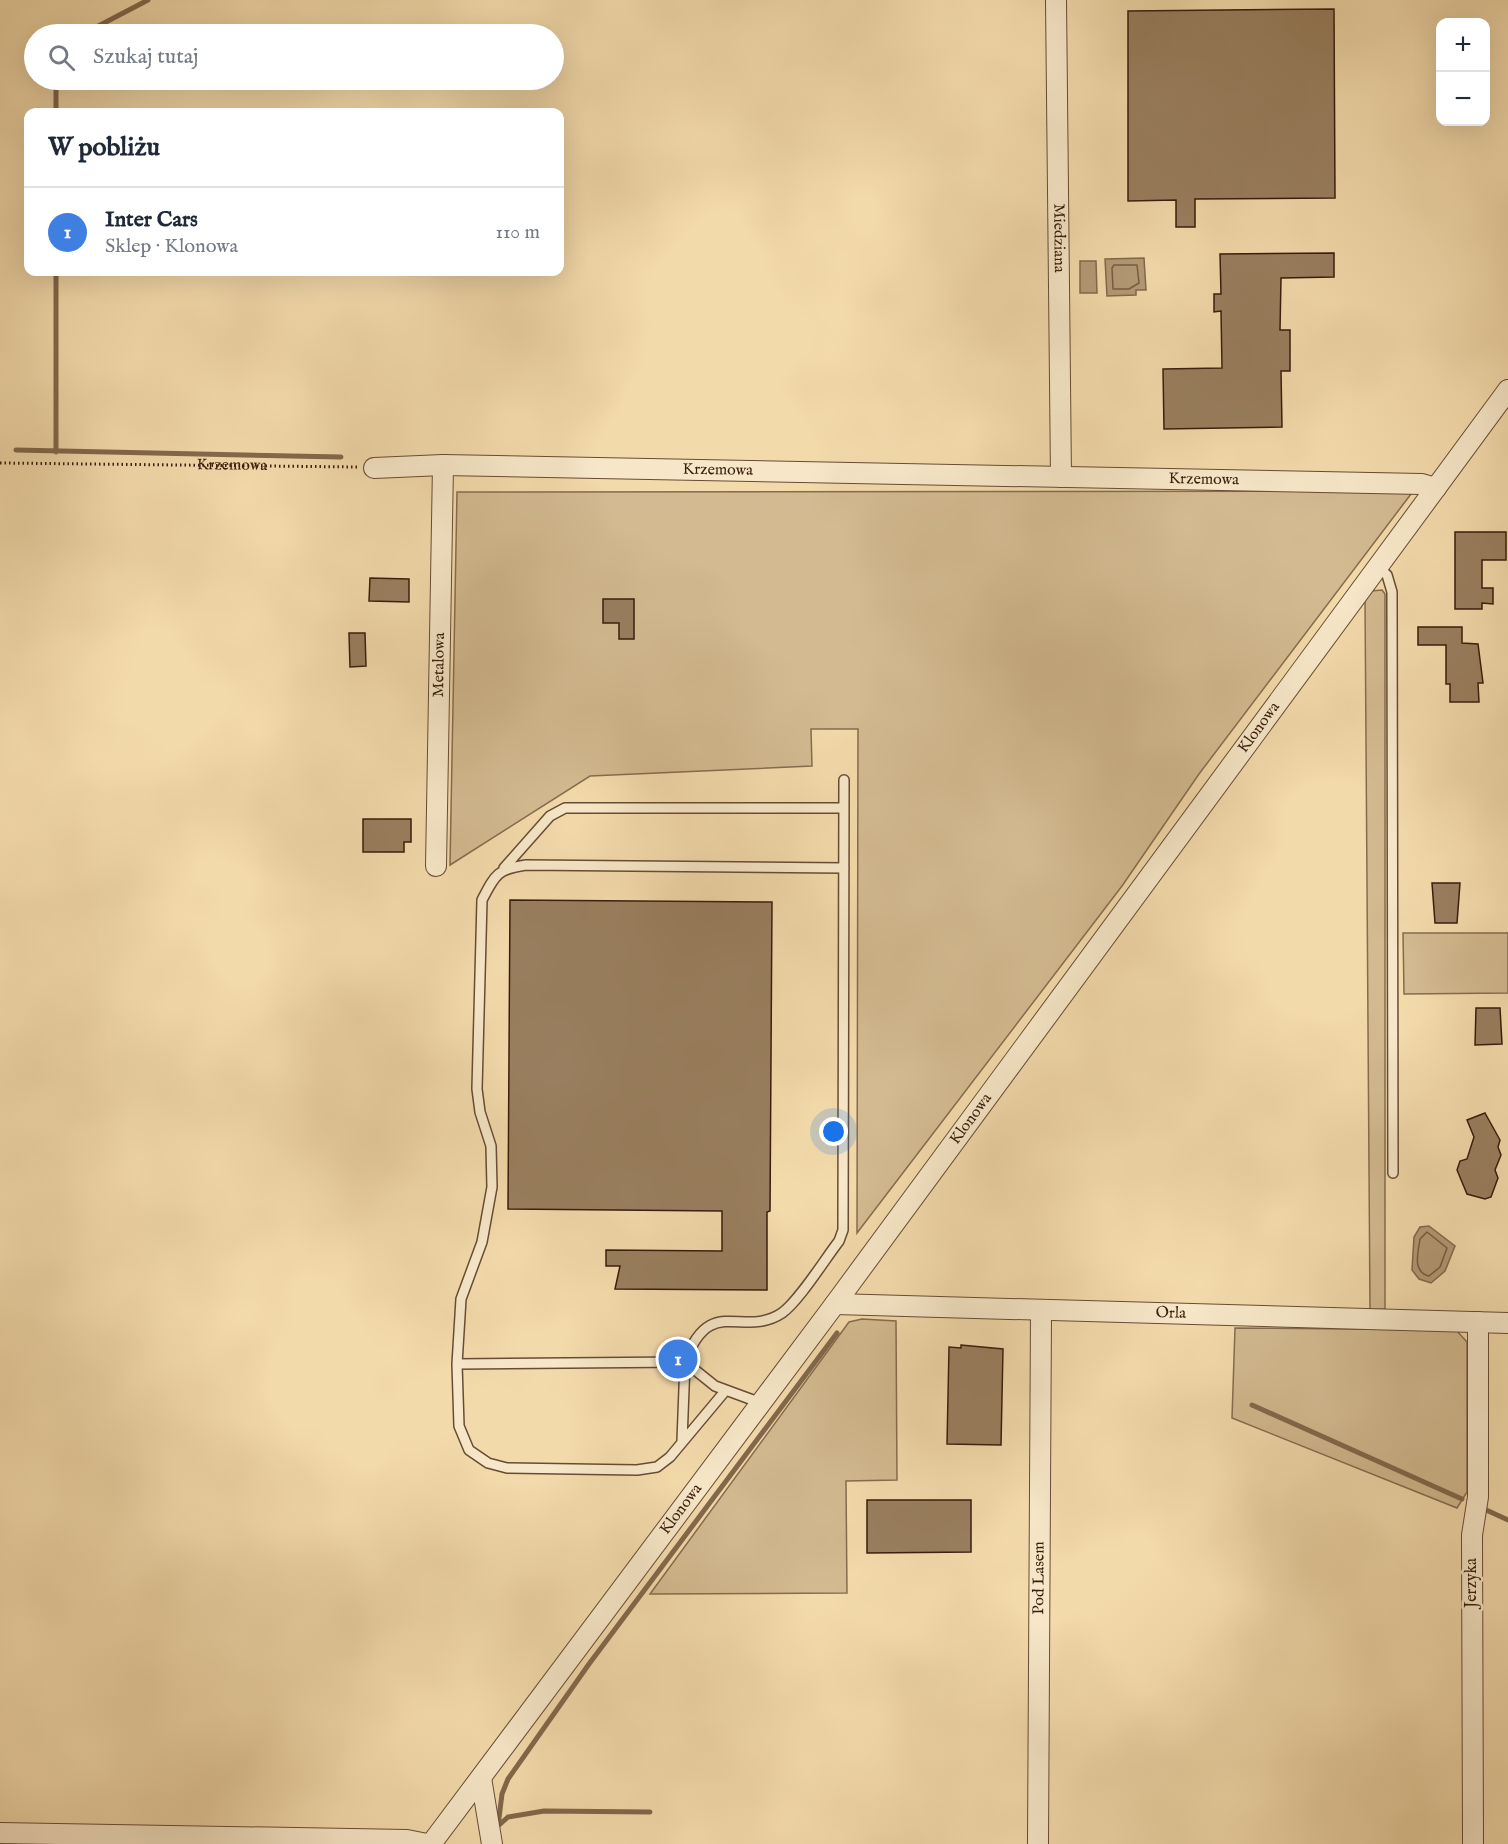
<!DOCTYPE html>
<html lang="pl">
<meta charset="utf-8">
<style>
:root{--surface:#fff;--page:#f2f2f3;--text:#1f2937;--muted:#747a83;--line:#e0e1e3;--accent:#8f2418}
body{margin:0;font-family:"IM FELL English",serif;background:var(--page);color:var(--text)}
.controls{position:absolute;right:18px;top:18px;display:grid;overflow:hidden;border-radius:12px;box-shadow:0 6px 24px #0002}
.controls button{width:54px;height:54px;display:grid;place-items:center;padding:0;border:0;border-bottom:2px solid var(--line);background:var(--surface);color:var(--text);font:30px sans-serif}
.you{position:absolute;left:834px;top:1132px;width:21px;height:21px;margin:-15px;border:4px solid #fff;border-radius:50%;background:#1a73e8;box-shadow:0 0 0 9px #1a73e833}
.badge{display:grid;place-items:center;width:39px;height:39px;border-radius:50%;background:var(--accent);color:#fff;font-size:20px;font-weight:700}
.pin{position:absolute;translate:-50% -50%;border:3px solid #fff;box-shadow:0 2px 6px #0006}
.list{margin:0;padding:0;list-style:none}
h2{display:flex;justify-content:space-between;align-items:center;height:78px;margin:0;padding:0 24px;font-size:26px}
h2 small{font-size:20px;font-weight:400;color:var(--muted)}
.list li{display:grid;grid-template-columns:39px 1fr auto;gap:18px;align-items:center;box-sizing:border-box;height:90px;padding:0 24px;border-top:2px solid var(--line)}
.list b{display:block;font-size:22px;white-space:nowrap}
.list p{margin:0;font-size:20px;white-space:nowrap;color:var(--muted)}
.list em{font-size:20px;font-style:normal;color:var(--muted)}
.icon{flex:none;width:33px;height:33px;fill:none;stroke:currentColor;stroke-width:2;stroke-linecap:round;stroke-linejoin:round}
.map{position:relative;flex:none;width:1508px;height:1844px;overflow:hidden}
.search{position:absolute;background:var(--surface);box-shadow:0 6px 24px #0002;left:24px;top:24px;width:540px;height:66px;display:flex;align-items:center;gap:15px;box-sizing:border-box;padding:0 21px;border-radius:33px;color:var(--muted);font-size:22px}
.panel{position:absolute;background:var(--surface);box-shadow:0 6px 24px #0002;left:24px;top:108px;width:540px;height:168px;border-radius:12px}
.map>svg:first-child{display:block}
.green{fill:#d3ba90;stroke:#866c4e;stroke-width:1.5}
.water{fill:#b39a75;stroke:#82684b;stroke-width:1.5}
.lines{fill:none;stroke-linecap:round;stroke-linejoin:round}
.shore{stroke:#765c40;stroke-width:1.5}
.stream{stroke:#82684b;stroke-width:5}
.building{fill:#997f5f;stroke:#381d0c;stroke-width:1.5}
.lane-casing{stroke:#674c34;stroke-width:12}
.street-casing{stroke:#674c34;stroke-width:22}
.path{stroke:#381d0c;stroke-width:3;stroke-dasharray:1.5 3;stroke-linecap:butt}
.lane{stroke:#f7e7c8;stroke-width:9}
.street{stroke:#f7e7c8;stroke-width:20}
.labels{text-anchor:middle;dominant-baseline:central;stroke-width:5;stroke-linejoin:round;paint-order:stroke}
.street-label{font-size:16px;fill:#381d0c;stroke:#f7e7c8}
</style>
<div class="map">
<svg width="1508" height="1844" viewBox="0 0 1508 1844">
<rect width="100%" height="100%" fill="#f3daab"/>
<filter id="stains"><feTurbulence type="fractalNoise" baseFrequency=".00333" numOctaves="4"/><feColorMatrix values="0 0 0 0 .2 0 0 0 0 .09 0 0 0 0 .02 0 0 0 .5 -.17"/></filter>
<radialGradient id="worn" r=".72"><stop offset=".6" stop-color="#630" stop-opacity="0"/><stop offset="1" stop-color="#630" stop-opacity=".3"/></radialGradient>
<!-- green -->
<path class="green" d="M 1403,491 L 1411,494 L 1199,774 L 1122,886 L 857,1233 L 858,729 L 811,729 L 812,766 L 590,776 L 450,865 L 457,492 Z
M 1382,590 L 1385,594 L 1385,1309 L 1370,1310 L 1365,600 L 1371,591 Z
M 1403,933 L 1508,933 L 1508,993 L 1404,994 Z
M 862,1319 L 896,1321 L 897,1480 L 846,1481 L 847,1593 L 650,1594 L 849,1322 Z
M 1235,1328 L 1456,1330 L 1467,1342 L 1467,1492 L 1457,1508 L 1232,1418 Z"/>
<!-- water -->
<path class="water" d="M 1144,258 L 1146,290 L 1136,290 L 1136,295 L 1107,296 L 1105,259 Z
M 1080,261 L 1096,261 L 1097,293 L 1080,293 Z
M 1429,1226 L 1455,1246 L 1445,1271 L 1431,1283 L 1419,1279 L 1412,1270 L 1414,1237 L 1420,1227 Z"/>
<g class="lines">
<!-- shore -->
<path class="shore" d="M 1114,265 L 1137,265 L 1139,283 L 1129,289 L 1113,289 L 1112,268 Z
M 1427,1232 L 1447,1248 L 1440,1267 L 1429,1276 C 1412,1272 1418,1253 1420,1239 Z"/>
<!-- stream -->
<path class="stream" d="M 83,34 L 148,0
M 56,80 L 56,112
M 56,272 L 56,452
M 16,450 L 341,457
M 1252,1405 L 1462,1499
M 1484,1509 L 1508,1520
M 650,1812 L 544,1811 L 508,1817 L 498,1826 L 502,1794 L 508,1779 L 589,1664 L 837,1333"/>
</g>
<!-- building -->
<path class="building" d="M 1334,9 L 1335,198 L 1195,199 L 1195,227 L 1176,227 L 1176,200 L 1128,201 L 1128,11 Z
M 1334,253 L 1334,277 L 1281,278 L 1280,330 L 1290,330 L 1290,371 L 1281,371 L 1282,427 L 1164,429 L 1163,369 L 1222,368 L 1221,311 L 1214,312 L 1214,294 L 1221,294 L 1220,254 Z
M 1455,532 L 1506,532 L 1506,560 L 1482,560 L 1482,588 L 1493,588 L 1493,604 L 1482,603 L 1482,609 L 1455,609 Z
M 370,578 L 409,579 L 409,602 L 369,601 Z
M 603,599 L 634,599 L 634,639 L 619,639 L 619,623 L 603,623 Z
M 1418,627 L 1462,627 L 1462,643 L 1478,644 L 1483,683 L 1478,683 L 1479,702 L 1450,702 L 1450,684 L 1446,684 L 1446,645 L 1418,645 Z
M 349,633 L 365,633 L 366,666 L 350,667 Z
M 363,819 L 411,819 L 411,842 L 404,842 L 404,852 L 363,852 Z
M 1432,883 L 1460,883 L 1457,923 L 1435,923 Z
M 510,900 L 772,902 L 770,1211 L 767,1212 L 767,1290 L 615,1289 L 620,1266 L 606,1266 L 606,1250 L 722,1251 L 722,1211 L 508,1209 Z
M 1476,1008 L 1500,1008 L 1502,1044 L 1475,1045 Z
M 1485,1113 L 1500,1140 L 1498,1147 L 1501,1155 L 1495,1170 L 1498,1178 L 1491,1197 L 1485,1199 L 1467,1194 L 1457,1170 L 1460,1161 L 1467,1159 L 1474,1137 L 1467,1120 Z
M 961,1345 L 1003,1349 L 1001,1445 L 947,1444 L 949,1347 L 961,1348 Z
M 867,1500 L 971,1500 L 971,1552 L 867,1553 Z"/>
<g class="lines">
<defs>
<path id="lane" d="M 1377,566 L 1387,575 L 1392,592 L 1393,1173
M 504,868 L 550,816 L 565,808 L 844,808
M 457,1364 L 685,1362 L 682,1441
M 726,1390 L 670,1457 L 657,1467 L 637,1470 L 507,1468 L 488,1463 L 469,1450 L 459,1426 L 457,1364 L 461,1299 L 482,1242 L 492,1187 L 491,1146 L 480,1112 L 477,1089 L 482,900 C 495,875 497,869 526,865 L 844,868
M 761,1403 L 715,1386 L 685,1362 C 710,1293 743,1339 782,1313 C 799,1301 825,1259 839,1241 L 843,1230 L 844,780"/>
<g id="street">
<path id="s2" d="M 1056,0 L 1061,477"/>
<path id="s3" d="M 374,468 L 443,465 L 1422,484 L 1436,488"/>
<path id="s4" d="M 436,866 L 443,465"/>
<path id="s5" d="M 835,1304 L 1508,1323"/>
<path d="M 481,1778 L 492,1844"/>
<path d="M 0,1833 L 407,1840 L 427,1844"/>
<path id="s6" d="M 431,1844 L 835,1304 L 1508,390"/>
<path id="s7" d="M 1038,1844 L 1041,1312"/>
<path d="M 1473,1844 L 1472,1535 L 1478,1497 L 1478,1322"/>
</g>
</defs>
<!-- lane casing -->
<use href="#lane" class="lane-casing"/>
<!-- street casing -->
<use href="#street" class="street-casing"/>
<!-- path -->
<path class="path" id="s1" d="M 0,463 L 357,467"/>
<!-- lane -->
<use href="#lane" class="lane"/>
<!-- street -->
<use href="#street" class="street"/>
</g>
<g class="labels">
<!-- street labels -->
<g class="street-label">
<text stroke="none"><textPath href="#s2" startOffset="238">Miedziana</textPath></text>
<text stroke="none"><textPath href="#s1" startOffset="232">Krzemowa</textPath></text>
<text stroke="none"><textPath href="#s3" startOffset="344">Krzemowa</textPath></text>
<text stroke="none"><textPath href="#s3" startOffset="830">Krzemowa</textPath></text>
<text stroke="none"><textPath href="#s4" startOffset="201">Metalowa</textPath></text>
<text stroke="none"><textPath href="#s6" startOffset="1390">Klonowa</textPath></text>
<text stroke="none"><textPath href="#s6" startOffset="904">Klonowa</textPath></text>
<text stroke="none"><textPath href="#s5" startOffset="336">Orla</textPath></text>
<text stroke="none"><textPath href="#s6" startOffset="418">Klonowa</textPath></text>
<text stroke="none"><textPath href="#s7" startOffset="266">Pod Lasem</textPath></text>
<text transform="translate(1472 1583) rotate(-90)">Jerzyka</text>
</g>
</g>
<rect width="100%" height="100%" filter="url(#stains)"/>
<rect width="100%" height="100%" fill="url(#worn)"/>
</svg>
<div class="controls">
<button>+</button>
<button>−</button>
</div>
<div class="you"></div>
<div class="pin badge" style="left:678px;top:1359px;background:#3f7fe0">1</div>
<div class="search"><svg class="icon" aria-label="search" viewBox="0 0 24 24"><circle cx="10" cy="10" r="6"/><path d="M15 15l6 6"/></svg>Szukaj tutaj</div>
<section class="panel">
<h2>W pobliżu<small></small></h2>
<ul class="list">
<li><span class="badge" style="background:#3f7fe0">1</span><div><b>Inter Cars</b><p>Sklep · Klonowa</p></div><em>110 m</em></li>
</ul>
</section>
</div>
